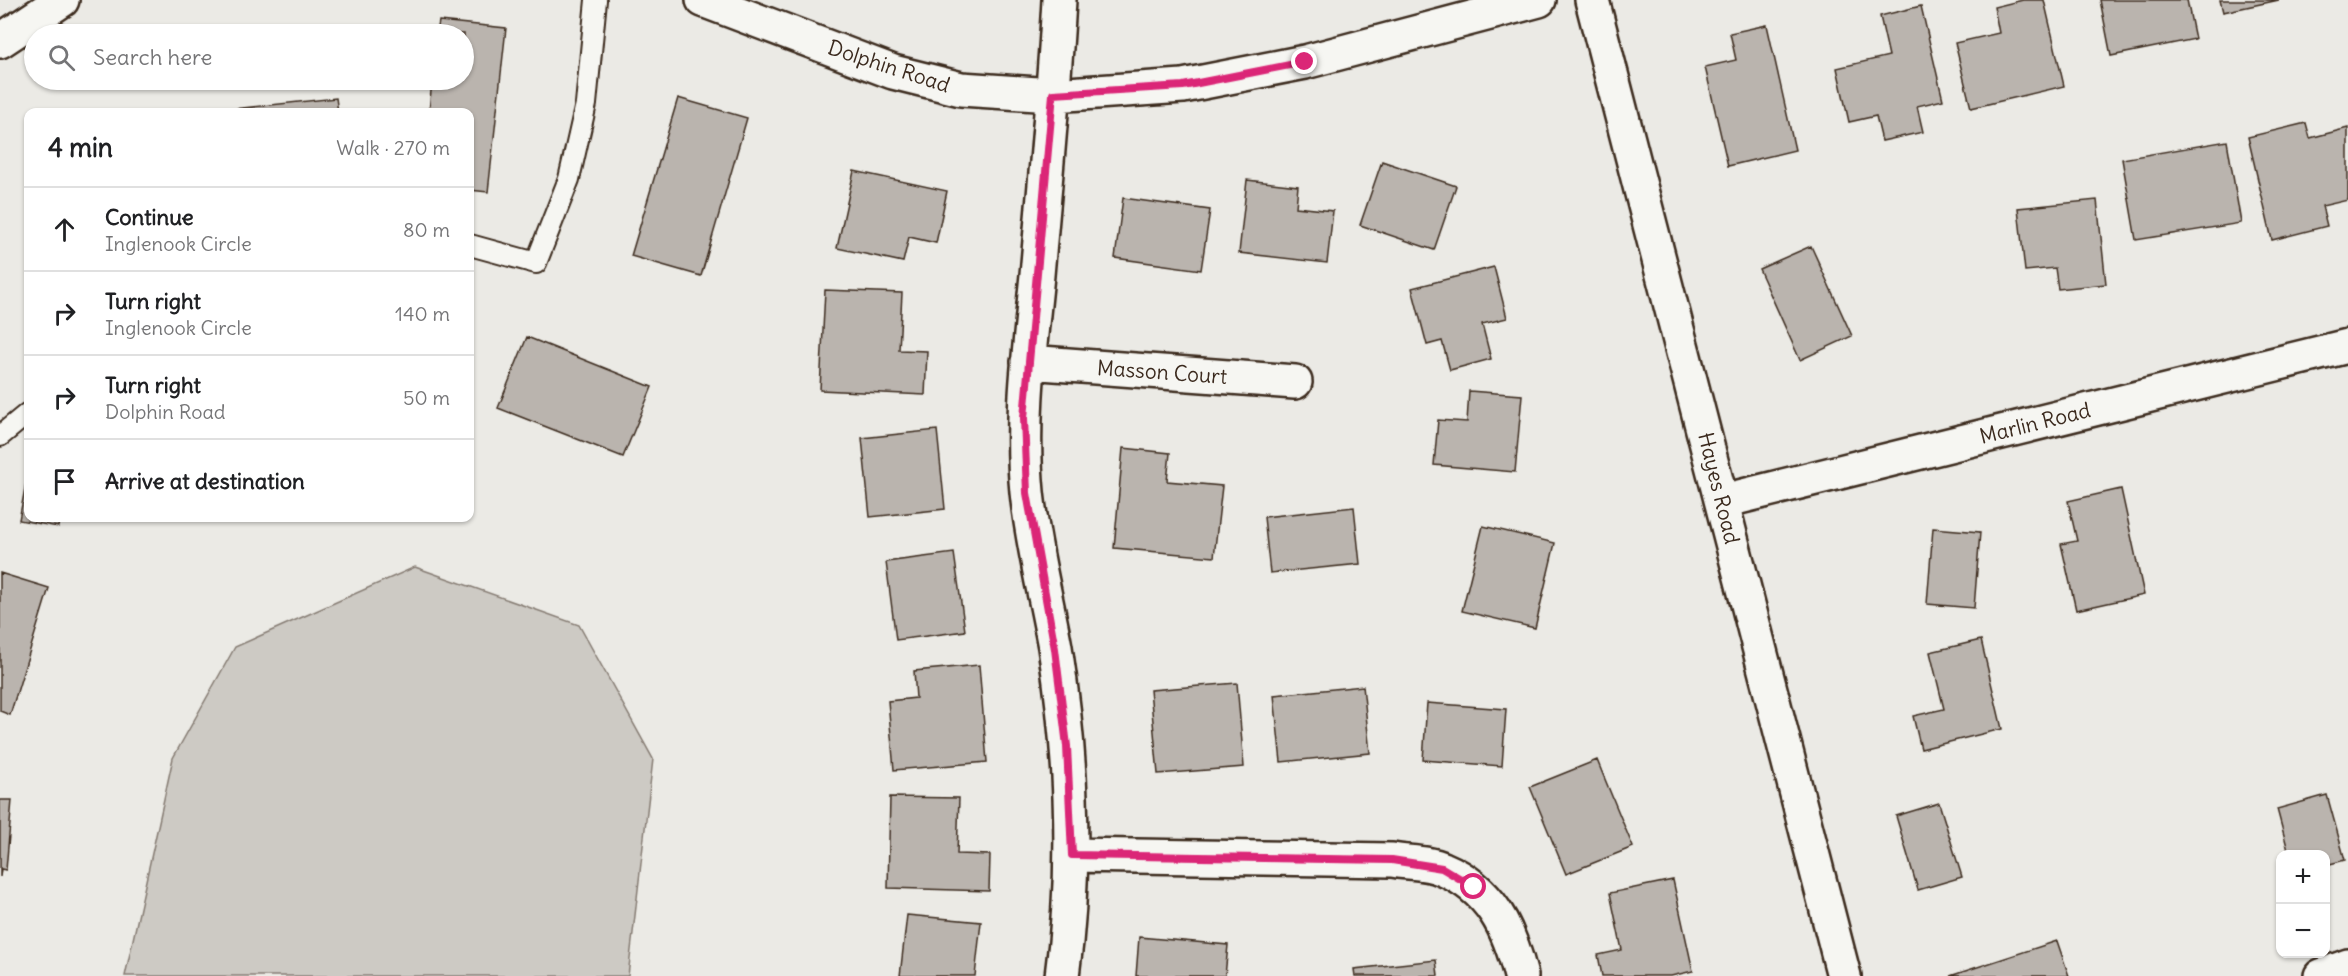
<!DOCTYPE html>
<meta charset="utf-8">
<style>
:root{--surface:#fff;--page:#f2f2f2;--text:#202124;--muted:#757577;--line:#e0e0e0}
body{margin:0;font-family:Delius,sans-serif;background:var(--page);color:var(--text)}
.controls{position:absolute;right:18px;bottom:18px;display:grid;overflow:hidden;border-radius:12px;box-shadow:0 2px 4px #0004}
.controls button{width:54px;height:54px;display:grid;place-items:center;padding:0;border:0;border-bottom:2px solid var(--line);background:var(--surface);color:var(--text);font:30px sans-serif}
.stop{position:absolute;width:18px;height:18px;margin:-14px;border:4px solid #db2777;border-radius:50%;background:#fff}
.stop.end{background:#db2777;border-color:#fff;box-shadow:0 2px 6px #0008}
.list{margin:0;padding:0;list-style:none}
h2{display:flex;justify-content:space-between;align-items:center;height:78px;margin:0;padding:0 24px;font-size:26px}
h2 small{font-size:20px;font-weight:400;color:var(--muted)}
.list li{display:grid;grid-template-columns:39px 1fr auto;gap:18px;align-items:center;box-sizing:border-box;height:84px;padding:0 24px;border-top:2px solid var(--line)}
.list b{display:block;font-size:22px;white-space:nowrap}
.list p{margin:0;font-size:20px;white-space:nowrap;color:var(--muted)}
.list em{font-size:20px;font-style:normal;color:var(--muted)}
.icon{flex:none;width:33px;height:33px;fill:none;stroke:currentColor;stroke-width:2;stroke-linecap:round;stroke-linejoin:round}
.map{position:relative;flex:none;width:2348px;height:976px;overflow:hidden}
.search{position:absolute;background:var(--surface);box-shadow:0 2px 4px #0004;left:24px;top:24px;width:450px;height:66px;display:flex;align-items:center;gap:15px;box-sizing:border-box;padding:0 21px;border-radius:33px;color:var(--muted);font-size:22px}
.panel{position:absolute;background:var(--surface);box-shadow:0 2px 4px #0004;left:24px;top:108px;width:450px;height:414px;border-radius:12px}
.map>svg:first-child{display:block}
.green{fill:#cdcac4;stroke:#847a71;stroke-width:1.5}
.building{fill:#bab4ae;stroke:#3b2a1e;stroke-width:1.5}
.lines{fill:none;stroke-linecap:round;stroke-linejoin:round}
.lane-casing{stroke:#3b2a1e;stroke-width:24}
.street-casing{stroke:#3b2a1e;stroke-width:38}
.lane{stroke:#f6f6f2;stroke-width:20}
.street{stroke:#f6f6f2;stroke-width:33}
.route{stroke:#db2777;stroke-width:8}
.labels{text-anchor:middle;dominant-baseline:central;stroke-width:6;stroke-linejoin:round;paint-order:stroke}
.street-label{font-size:21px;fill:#3b2a1e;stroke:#f6f6f2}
</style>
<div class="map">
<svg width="2348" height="976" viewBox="0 0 2348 976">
<rect width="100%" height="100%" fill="#ebeae5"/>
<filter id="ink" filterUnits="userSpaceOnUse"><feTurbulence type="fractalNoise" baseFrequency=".0167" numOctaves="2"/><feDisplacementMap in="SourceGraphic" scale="12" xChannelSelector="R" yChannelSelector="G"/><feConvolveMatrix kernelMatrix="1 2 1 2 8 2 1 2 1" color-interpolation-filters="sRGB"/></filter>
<g filter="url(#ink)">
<!-- green -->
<path class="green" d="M 415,567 L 579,625 L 653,759 L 628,976 L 125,976 L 173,758 L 235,647 Z"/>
<!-- building -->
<path class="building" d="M 2023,0 L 2044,0 L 2064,86 L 1971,108 L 1955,43 L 1999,33 L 1994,7 Z
M 2100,0 L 2187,0 L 2195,39 L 2111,56 Z
M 2220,0 L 2279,0 L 2223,12 Z
M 1921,6 L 1943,100 L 1917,106 L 1923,132 L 1882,141 L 1876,116 L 1849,122 L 1837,68 L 1889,56 L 1880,16 Z
M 439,21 L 506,28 L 488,192 L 470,190 L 470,112 L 429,112 L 432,80 L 464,80 L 464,34 L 437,34 Z
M 1767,25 L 1795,150 L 1728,166 L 1705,67 L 1736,60 L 1730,33 Z
M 336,98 L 338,112 L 235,112 L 234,109 Z
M 678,98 L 747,118 L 701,276 L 631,256 Z
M 2306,123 L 2310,138 L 2348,128 L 2348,200 L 2322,206 L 2327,226 L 2272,240 L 2248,137 Z
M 2227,141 L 2241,223 L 2136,240 L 2122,159 Z
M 1382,161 L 1456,186 L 1434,250 L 1360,225 Z
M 854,171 L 947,191 L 936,243 L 909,237 L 903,262 L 837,248 Z
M 1247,180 L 1298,186 L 1296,207 L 1333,211 L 1327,263 L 1239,253 Z
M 1123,198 L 1210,210 L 1201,270 L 1115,258 Z
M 2097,200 L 2106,284 L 2058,289 L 2055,268 L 2025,271 L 2018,208 Z
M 1811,246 L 1852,336 L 1800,360 L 1759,269 Z
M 1494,267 L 1507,318 L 1482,324 L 1491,359 L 1450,370 L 1442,341 L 1427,345 L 1412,288 Z
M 825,290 L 902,293 L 899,350 L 927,351 L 925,395 L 820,390 Z
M 527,337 L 652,387 L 623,457 L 498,408 Z
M 1469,391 L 1522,395 L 1515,472 L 1434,465 L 1438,420 L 1467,422 Z
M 937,430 L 945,509 L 870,517 L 862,438 Z
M 1123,448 L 1170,453 L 1167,481 L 1222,486 L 1214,557 L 1114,548 Z
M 26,483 L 28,484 L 28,518 L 60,518 L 58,527 L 19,520 Z
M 2121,489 L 2144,595 L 2076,610 L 2061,544 L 2077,541 L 2068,501 Z
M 1354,507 L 1360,564 L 1270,573 L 1264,517 Z
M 1483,526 L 1555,543 L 1535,628 L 1462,611 Z
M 1933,528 L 1980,532 L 1974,608 L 1927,604 Z
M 954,553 L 965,631 L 896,640 L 886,562 Z
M 0,573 L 49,588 L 10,715 L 0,711 Z
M 1981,640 L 2002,729 L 1921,749 L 1913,716 L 1944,709 L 1930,652 Z
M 979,665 L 987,762 L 894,770 L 888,701 L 916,698 L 914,671 Z
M 1237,683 L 1244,767 L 1158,774 L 1150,690 Z
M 1363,686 L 1370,753 L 1281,762 L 1274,695 Z
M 1427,703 L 1506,709 L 1502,766 L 1423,760 Z
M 1597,760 L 1633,847 L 1566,874 L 1530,787 Z
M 2327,795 L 2345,860 L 2326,865 L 2326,854 L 2289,854 L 2277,809 Z
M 890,797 L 959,798 L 957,854 L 990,855 L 989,891 L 888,888 Z
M 0,800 L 12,800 L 6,870 L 1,869 L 0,877 Z
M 1939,803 L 1962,877 L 1918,890 L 1896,816 Z
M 1673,880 L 1693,971 L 1671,976 L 1602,976 L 1598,955 L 1622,950 L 1610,893 Z
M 907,915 L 981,922 L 975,976 L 900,976 Z
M 1139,937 L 1228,945 L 1225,976 L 1136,976 Z
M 2057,941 L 2069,976 L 1950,976 Z
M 1436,960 L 1438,976 L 1355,976 L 1354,969 Z"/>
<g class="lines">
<defs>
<path id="lane" d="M 470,245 L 536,263 L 569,179 L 586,104 L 596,0
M 0,436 L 28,413"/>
<path id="street" d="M 703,0 L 893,72 L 961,89 L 1053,95 L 1183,86 L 1305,62 L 1539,0
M 1059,0 C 1054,92 1045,183 1037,275 C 1030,347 1020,419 1027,492 C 1032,542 1046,597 1055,647 C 1072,756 1077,867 1062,976
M 1592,0 L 1844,976
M 0,41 L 62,0
M 1028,362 L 1295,382
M 1723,501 L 2348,346
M 1072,855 L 1392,860 C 1408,863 1428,862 1443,869 C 1491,889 1509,928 1521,976
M 2321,976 L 2348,966"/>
</defs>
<!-- lane casing -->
<use href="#lane" class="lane-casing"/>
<!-- street casing -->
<use href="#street" class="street-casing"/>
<!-- lane -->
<use href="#lane" class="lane"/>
<!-- street -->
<use href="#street" class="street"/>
</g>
</g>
<g class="lines" filter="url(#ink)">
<!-- route -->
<path class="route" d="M 1305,62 L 1183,86 L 1053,94 L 1024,418 L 1027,493 L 1055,649 L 1067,746 L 1072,855 L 1392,860 L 1442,868 L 1474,887"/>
</g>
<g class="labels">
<!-- street labels -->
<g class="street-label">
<text transform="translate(889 66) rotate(18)">Dolphin Road</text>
<text transform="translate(1162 372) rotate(4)">Masson Court</text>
<text transform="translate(2035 423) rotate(-14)">Marlin Road</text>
<text transform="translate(1719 488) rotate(76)">Hayes Road</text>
</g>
</g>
</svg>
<div class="controls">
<button>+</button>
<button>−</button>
</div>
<div class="stop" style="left:1474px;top:887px"></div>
<div class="stop end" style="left:1305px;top:62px"></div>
<div class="search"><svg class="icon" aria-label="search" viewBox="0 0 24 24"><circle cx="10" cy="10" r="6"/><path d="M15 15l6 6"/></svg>Search here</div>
<section class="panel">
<h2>4 min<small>Walk · 270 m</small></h2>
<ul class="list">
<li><svg class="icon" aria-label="ahead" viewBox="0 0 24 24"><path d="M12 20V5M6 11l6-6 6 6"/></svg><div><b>Continue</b><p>Inglenook Circle</p></div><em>80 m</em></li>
<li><svg class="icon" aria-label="right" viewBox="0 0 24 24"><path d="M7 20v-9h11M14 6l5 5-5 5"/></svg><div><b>Turn right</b><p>Inglenook Circle</p></div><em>140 m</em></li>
<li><svg class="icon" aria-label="right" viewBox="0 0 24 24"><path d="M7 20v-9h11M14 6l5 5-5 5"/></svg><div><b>Turn right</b><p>Dolphin Road</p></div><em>50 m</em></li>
<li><svg class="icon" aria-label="arrive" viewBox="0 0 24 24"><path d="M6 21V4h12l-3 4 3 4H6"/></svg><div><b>Arrive at destination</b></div></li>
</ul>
</section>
</div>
